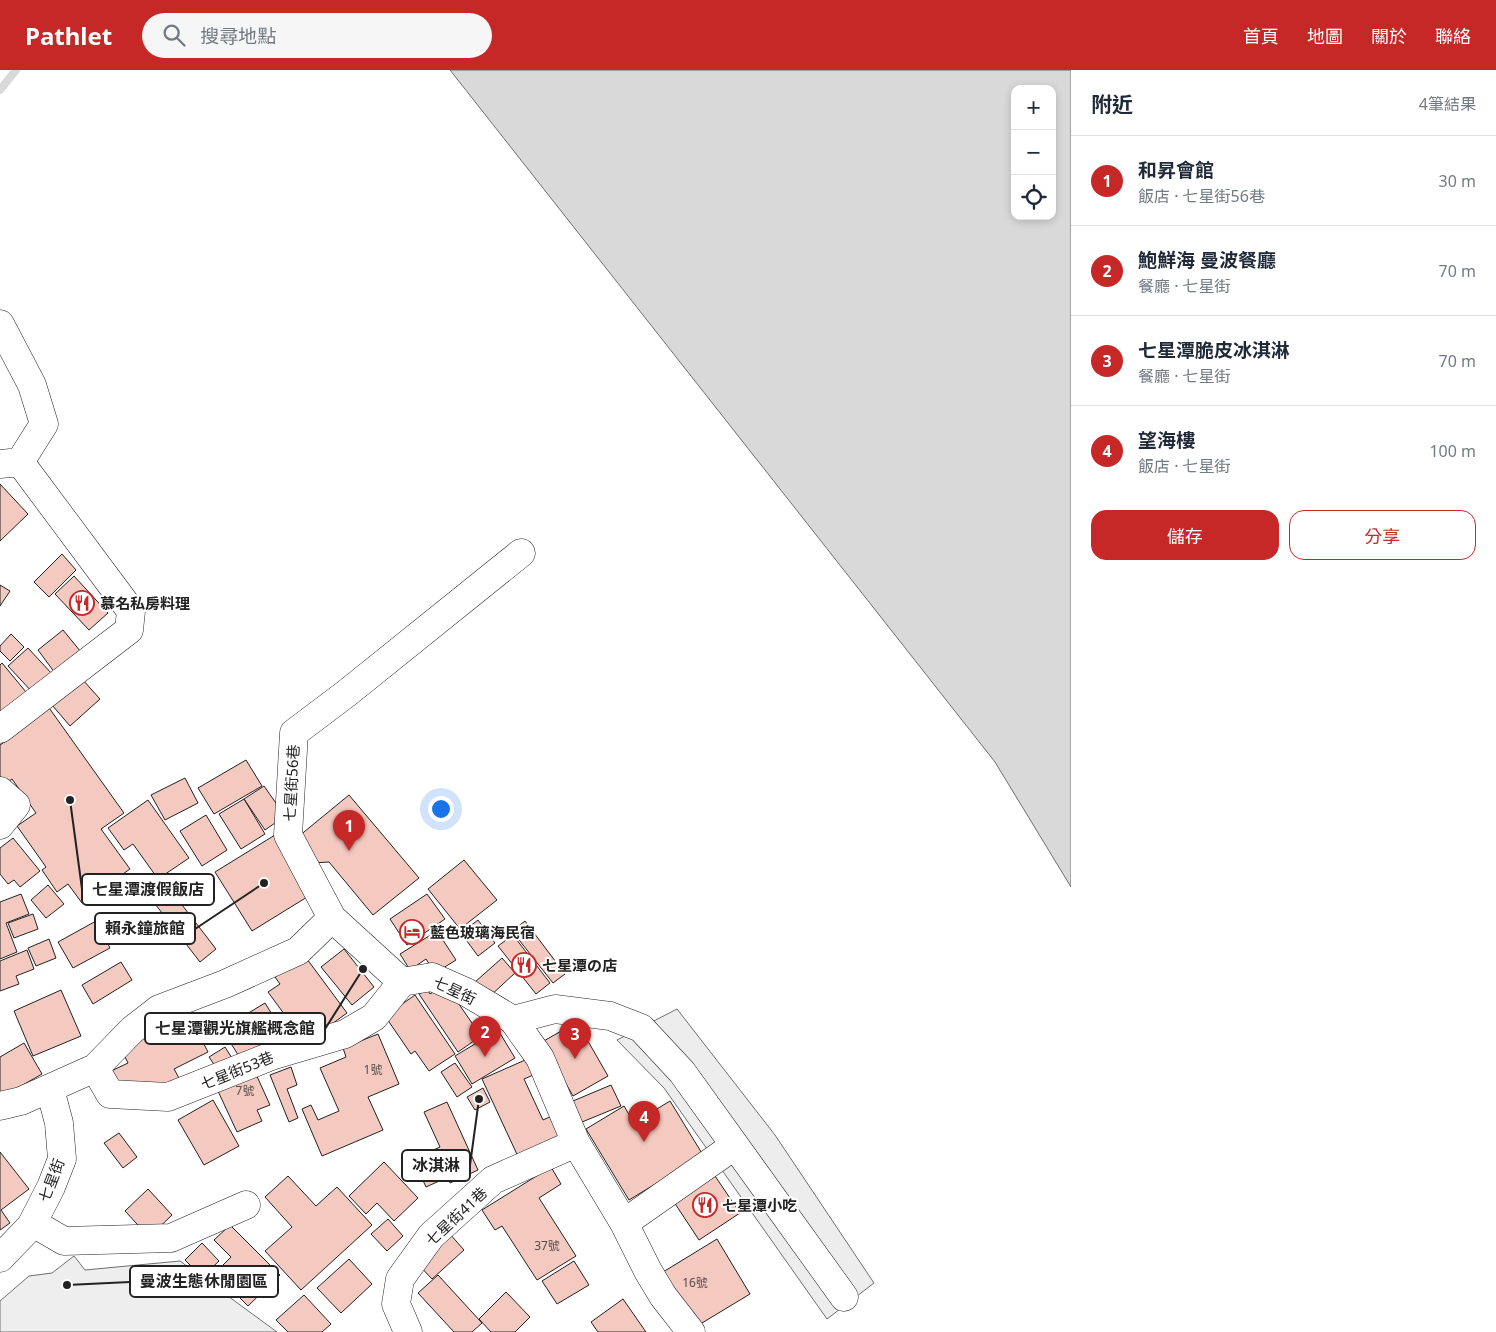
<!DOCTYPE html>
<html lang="zh-TW">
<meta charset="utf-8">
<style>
:root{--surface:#fff;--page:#f6f6f7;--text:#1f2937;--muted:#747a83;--line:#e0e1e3;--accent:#c62828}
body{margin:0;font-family:"Noto Sans","Noto Sans TC","Noto Sans JP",sans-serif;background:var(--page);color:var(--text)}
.controls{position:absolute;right:15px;top:15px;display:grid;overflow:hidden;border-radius:10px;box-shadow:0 2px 8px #0003}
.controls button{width:45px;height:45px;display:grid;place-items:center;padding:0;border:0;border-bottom:1px solid var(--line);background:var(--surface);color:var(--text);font:25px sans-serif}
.you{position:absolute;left:440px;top:738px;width:18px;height:18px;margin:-12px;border:4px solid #fff;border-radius:50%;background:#1a73e8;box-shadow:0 0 0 8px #1a73e833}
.badge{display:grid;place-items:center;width:32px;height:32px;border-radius:50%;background:var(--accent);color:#fff;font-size:16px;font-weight:700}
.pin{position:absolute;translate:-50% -41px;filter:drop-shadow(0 1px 2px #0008)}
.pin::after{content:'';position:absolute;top:26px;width:18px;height:15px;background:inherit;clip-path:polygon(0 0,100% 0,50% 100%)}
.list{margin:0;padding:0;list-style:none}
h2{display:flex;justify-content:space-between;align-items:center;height:65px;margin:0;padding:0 20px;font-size:21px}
h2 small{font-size:16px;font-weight:400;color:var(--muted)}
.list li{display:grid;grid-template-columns:32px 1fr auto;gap:15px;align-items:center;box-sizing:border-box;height:90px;padding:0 20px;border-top:1px solid var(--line)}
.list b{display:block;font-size:19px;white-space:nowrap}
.list p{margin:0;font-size:16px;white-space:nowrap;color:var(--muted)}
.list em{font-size:16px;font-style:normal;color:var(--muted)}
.actions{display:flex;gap:10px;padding:15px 20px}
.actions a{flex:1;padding:11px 0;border:1px solid var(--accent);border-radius:15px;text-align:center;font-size:18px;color:var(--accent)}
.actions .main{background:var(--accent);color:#fff}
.icon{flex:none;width:28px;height:28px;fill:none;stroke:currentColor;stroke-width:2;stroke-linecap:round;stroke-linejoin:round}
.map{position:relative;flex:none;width:1071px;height:1262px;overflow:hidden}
header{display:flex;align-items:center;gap:30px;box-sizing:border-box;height:70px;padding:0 25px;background:var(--accent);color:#fff}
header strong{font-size:24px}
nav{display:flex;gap:28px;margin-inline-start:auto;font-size:18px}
.search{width:350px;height:45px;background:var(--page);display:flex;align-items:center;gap:12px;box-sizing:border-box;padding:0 18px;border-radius:28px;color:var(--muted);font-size:19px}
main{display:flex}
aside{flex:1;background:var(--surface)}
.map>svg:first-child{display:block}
.green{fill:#eee;stroke:#6f6f6f}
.parking{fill:#ededed;stroke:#6f6f6f}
.water{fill:#d9d9d9;stroke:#6f6f6f;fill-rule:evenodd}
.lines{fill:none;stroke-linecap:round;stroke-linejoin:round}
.stream{stroke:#d9d9d9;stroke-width:8}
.building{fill:#f3c9c0;stroke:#222}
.minor-casing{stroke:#222;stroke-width:29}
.minor{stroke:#fff;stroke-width:28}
.labels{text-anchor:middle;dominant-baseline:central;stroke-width:4;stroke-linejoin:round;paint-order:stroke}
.number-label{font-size:12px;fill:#564c4a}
.poi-label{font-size:15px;font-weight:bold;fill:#222;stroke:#fff;text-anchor:start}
.street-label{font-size:15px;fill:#222;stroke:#fff}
.leader{fill:none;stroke:#222;stroke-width:2}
.callout-dot{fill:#222;stroke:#fff;stroke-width:2}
.callout{fill:#fff;stroke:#222;stroke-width:2}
.callout-label{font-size:16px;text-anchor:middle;font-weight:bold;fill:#222}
</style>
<header>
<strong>Pathlet</strong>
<div class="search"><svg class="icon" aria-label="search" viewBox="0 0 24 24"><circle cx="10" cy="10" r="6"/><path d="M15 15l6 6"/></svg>搜尋地點</div>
<nav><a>首頁</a><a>地圖</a><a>關於</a><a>聯絡</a></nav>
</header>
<main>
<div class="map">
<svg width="1071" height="1262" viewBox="0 0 1071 1262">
<rect width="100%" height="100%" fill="#fff"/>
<!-- green -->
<path class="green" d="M 74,1186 L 85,1200 L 180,1191 L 277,1262 L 0,1262 L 0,1231 L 29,1206 L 52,1203 Z"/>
<!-- parking -->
<path class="parking" d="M 677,939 L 775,1065 L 874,1213 L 827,1249 L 664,1018 L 617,970 Z"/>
<!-- water -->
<path class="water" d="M 450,0 L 1071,0 L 1071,817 L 995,692 ZM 1015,19 L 1052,19 L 1052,146 L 1015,146 Z"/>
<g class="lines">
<!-- stream -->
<path class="stream" d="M 0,20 L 16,0"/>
</g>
<!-- building -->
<path class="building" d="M 0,414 L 28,444 L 0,471 Z
M 62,484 L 76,500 L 49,527 L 34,512 Z
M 74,506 L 108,543 L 89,560 L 55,524 Z
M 0,515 L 10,521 L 0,536 Z
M 63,560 L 81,582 L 55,603 L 38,580 Z
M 11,564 L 24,577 L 10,591 L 0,581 L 0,576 Z
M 28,578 L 53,605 L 33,623 L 8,596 Z
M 2,593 L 31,628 L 0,653 L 0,595 Z
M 82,609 L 100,629 L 70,656 L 52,635 Z
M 47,635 L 124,743 L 101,759 L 130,799 L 82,833 L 68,814 L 57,822 L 42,800 L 46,797 L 17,756 L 36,743 L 12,709 L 2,716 L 0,713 L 0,675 L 3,673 L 0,668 Z
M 246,690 L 262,716 L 214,744 L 198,718 Z
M 185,708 L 198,733 L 165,750 L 151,725 Z
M 264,716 L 285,746 L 265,760 L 244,729 Z
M 349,725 L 419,808 L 373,845 L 329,792 L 312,793 L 293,771 Z
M 244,729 L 265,764 L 241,779 L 219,744 Z
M 148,730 L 189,788 L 158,809 L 133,774 L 124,780 L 108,758 Z
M 206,745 L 227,780 L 202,796 L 180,761 Z
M 275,765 L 312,824 L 252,861 L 215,802 Z
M 13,768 L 40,801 L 20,817 L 14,810 L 8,814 L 0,804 L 0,778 Z
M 464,790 L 497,830 L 460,859 L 428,819 Z
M 162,809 L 216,879 L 200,892 L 145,821 Z
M 48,815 L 64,834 L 46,848 L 31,830 Z
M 21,824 L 29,844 L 6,853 L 17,882 L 0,889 L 0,832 Z
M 427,824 L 445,849 L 407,875 L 390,849 Z
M 33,844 L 38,859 L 14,868 L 8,853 Z
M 478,850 L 495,873 L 478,886 L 461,863 Z
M 96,851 L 110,878 L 73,898 L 58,872 Z
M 525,851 L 565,904 L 553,913 L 512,861 Z
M 437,861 L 456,890 L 435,903 L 426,889 L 410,900 L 400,884 Z
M 513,865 L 550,913 L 536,924 L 498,876 Z
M 49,869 L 56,888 L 36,896 L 28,878 Z
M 344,879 L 374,917 L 352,935 L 321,897 Z
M 27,880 L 34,899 L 16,906 L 19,914 L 0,921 L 0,891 Z
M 304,885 L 347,943 L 321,962 L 314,952 L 298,963 L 268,922 L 280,914 L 275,907 Z
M 502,888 L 515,903 L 489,927 L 475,912 Z
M 121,892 L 132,910 L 93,934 L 82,915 Z
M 445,914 L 481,966 L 458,982 L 419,924 L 427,919 L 430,924 Z
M 61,920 L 81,966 L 33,986 L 14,941 Z
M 415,925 L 455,984 L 429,1001 L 415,981 L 411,984 L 385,946 Z
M 265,933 L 283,962 L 240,988 L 222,959 Z
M 189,945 L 208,982 L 174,999 L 179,1008 L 152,1021 L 113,1019 L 105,1004 L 128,993 L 121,979 Z
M 577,952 L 608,1006 L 573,1026 L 542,972 Z
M 498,960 L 515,988 L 472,1014 L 455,986 Z
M 378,964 L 399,1014 L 368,1027 L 383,1060 L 322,1086 L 302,1039 L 311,1035 L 318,1050 L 339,1041 L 320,998 L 346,987 L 343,978 Z
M 24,973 L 42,1004 L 0,1028 L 0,987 Z
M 225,977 L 235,993 L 219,1002 L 209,987 Z
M 532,987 L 540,1002 L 524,1009 L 543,1050 L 558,1043 L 571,1070 L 521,1093 L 482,1009 Z
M 455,993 L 472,1017 L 457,1027 L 441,1002 Z
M 291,997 L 297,1015 L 287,1019 L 298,1048 L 289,1052 L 270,1005 Z
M 255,1002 L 270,1035 L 257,1040 L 262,1051 L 237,1062 L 217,1019 Z
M 611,1015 L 621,1036 L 582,1052 L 573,1031 Z
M 483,1018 L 490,1032 L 475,1040 L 467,1027 Z
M 213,1030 L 239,1076 L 204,1095 L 178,1050 Z
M 670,1031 L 703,1085 L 629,1130 L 586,1059 L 624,1036 L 634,1053 Z
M 447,1032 L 478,1100 L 450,1113 L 448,1107 L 426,1117 L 413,1089 L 440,1077 L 424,1042 Z
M 119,1063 L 137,1087 L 123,1098 L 104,1073 Z
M 0,1082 L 29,1119 L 1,1140 L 10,1153 L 0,1160 Z
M 384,1092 L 418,1128 L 394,1151 L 377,1133 L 366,1144 L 349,1126 Z
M 551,1097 L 561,1114 L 539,1128 L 576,1186 L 537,1210 L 502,1156 L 495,1160 L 482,1140 Z
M 711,1100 L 740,1143 L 699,1170 L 670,1126 Z
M 288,1106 L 316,1136 L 337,1117 L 372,1155 L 301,1220 L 265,1181 L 292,1157 L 265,1127 Z
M 148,1119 L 172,1145 L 149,1167 L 125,1141 Z
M 388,1149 L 403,1166 L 387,1181 L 371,1164 Z
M 230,1155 L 280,1205 L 248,1236 L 215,1203 L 231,1187 L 214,1170 Z
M 449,1163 L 464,1180 L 432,1209 L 416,1192 Z
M 717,1169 L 750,1224 L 697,1256 L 663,1202 Z
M 202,1173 L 219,1191 L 202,1207 L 185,1190 Z
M 349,1189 L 372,1214 L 341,1243 L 317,1218 Z
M 574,1191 L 589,1215 L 557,1234 L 542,1211 Z
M 438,1205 L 482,1253 L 472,1262 L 454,1262 L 418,1223 Z
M 506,1222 L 530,1247 L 515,1262 L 491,1262 L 479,1249 Z
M 304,1225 L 331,1254 L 322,1262 L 288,1262 L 276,1250 Z
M 623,1229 L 646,1262 L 598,1262 L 591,1252 Z"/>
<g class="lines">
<defs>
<path id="minor" d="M 0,254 L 32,315 L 44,354 L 20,392 L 0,394
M 521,483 L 347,623 L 294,663 L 288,765 L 332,848 L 402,912 L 432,907 L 466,922 L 513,950 L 540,988 L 576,1073 L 624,1153 L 648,1201 L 663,1226 L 691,1262
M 0,659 L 129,560 L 131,541 L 20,392
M 0,721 L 16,735 L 0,755
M 513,950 L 555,939 L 610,946 L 641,958 L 682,1002 L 844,1227
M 95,998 L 110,1024 L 168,1027 L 274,985 L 345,964 L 374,947 L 402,912
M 0,1036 L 21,1031 L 95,998 L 132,960 L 159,939 L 225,914 L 298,881 L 332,848
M 33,1153 L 64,1171 L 171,1168 L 246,1135
M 624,1153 L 734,1076
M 0,1188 L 31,1156 L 51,1117 L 62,1089 L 59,1053 L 50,1019
M 408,1262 L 396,1234 L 400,1209 L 431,1166 L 493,1110 L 576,1073"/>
</defs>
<!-- minor casing -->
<use href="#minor" class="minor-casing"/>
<!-- minor -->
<use href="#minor" class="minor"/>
</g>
<!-- icons -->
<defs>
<symbol id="restaurant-ring" viewBox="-11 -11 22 22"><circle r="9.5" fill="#fff" stroke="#c62828" stroke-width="1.5"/><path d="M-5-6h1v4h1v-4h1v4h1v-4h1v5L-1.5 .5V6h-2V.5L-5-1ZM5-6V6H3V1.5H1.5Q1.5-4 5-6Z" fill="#c62828"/></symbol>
<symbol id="hotel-ring" viewBox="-11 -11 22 22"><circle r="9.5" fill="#fff" stroke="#c62828" stroke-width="1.5"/><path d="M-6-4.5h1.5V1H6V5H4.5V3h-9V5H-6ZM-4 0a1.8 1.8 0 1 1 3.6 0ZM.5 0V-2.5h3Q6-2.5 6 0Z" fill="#c62828"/></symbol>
</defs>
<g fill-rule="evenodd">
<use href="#restaurant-ring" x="68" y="519" width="28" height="28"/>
<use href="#hotel-ring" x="398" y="848" width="28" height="28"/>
<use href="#restaurant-ring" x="510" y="881" width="28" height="28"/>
<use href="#restaurant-ring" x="691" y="1121" width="28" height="28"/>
</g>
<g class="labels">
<!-- number labels -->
<g class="number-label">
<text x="373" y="999">1號</text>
<text x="245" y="1020">7號</text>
<text x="547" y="1175">37號</text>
<text x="695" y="1212">16號</text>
</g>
<!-- poi labels -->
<g class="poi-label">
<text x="100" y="533">慕名私房料理</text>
<text x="430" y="862">藍色玻璃海民宿</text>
<text x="542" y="895">七星潭の店</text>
<text x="722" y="1135">七星潭小吃</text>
</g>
<!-- street labels -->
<g class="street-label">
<text transform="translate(291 713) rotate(-87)">七星街56巷</text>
<text transform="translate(455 920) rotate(25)">七星街</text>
<text transform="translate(237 1000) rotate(-22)">七星街53巷</text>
<text transform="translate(51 1110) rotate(-69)">七星街</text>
<text transform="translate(456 1146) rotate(-43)">七星街41巷</text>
</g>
</g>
<!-- callouts -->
<path class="leader" d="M70 730L82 819M264 813L195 859M363 899L325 959M479 1029L470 1095M67 1215L130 1212"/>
<g class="callout-dot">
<circle cx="70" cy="730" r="5"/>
<circle cx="264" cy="813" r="5"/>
<circle cx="363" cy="899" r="5"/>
<circle cx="479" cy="1029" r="5"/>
<circle cx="67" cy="1215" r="5"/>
</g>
<g class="callout">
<rect x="82" y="804" width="132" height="31" rx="5"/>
<rect x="95" y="843" width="100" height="31" rx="5"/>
<rect x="145" y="943" width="180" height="31" rx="5"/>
<rect x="402" y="1080" width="68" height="31" rx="5"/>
<rect x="130" y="1196" width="148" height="31" rx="5"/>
</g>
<g class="callout-label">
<text x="148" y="825">七星潭渡假飯店</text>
<text x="145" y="864">賴永鐘旅館</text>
<text x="235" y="964">七星潭觀光旗艦概念館</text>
<text x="436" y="1101">冰淇淋</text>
<text x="204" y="1217">曼波生態休閒園區</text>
</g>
</svg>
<div class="controls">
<button>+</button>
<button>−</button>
<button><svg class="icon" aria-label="locate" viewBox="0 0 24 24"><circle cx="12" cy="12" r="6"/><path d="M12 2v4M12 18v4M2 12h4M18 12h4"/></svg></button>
</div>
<div class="you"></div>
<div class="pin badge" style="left:349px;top:781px">1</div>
<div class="pin badge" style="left:485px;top:987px">2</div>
<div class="pin badge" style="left:575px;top:989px">3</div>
<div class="pin badge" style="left:644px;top:1072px">4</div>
</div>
<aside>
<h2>附近<small>4筆結果</small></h2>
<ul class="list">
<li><span class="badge">1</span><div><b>和昇會館</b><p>飯店 · 七星街56巷</p></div><em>30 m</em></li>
<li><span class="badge">2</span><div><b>鮑鮮海 曼波餐廳</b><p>餐廳 · 七星街</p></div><em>70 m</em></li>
<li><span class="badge">3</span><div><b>七星潭脆皮冰淇淋</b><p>餐廳 · 七星街</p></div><em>70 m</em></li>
<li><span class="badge">4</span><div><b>望海樓</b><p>飯店 · 七星街</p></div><em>100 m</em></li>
</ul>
<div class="actions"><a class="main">儲存</a><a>分享</a></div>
</aside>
</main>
